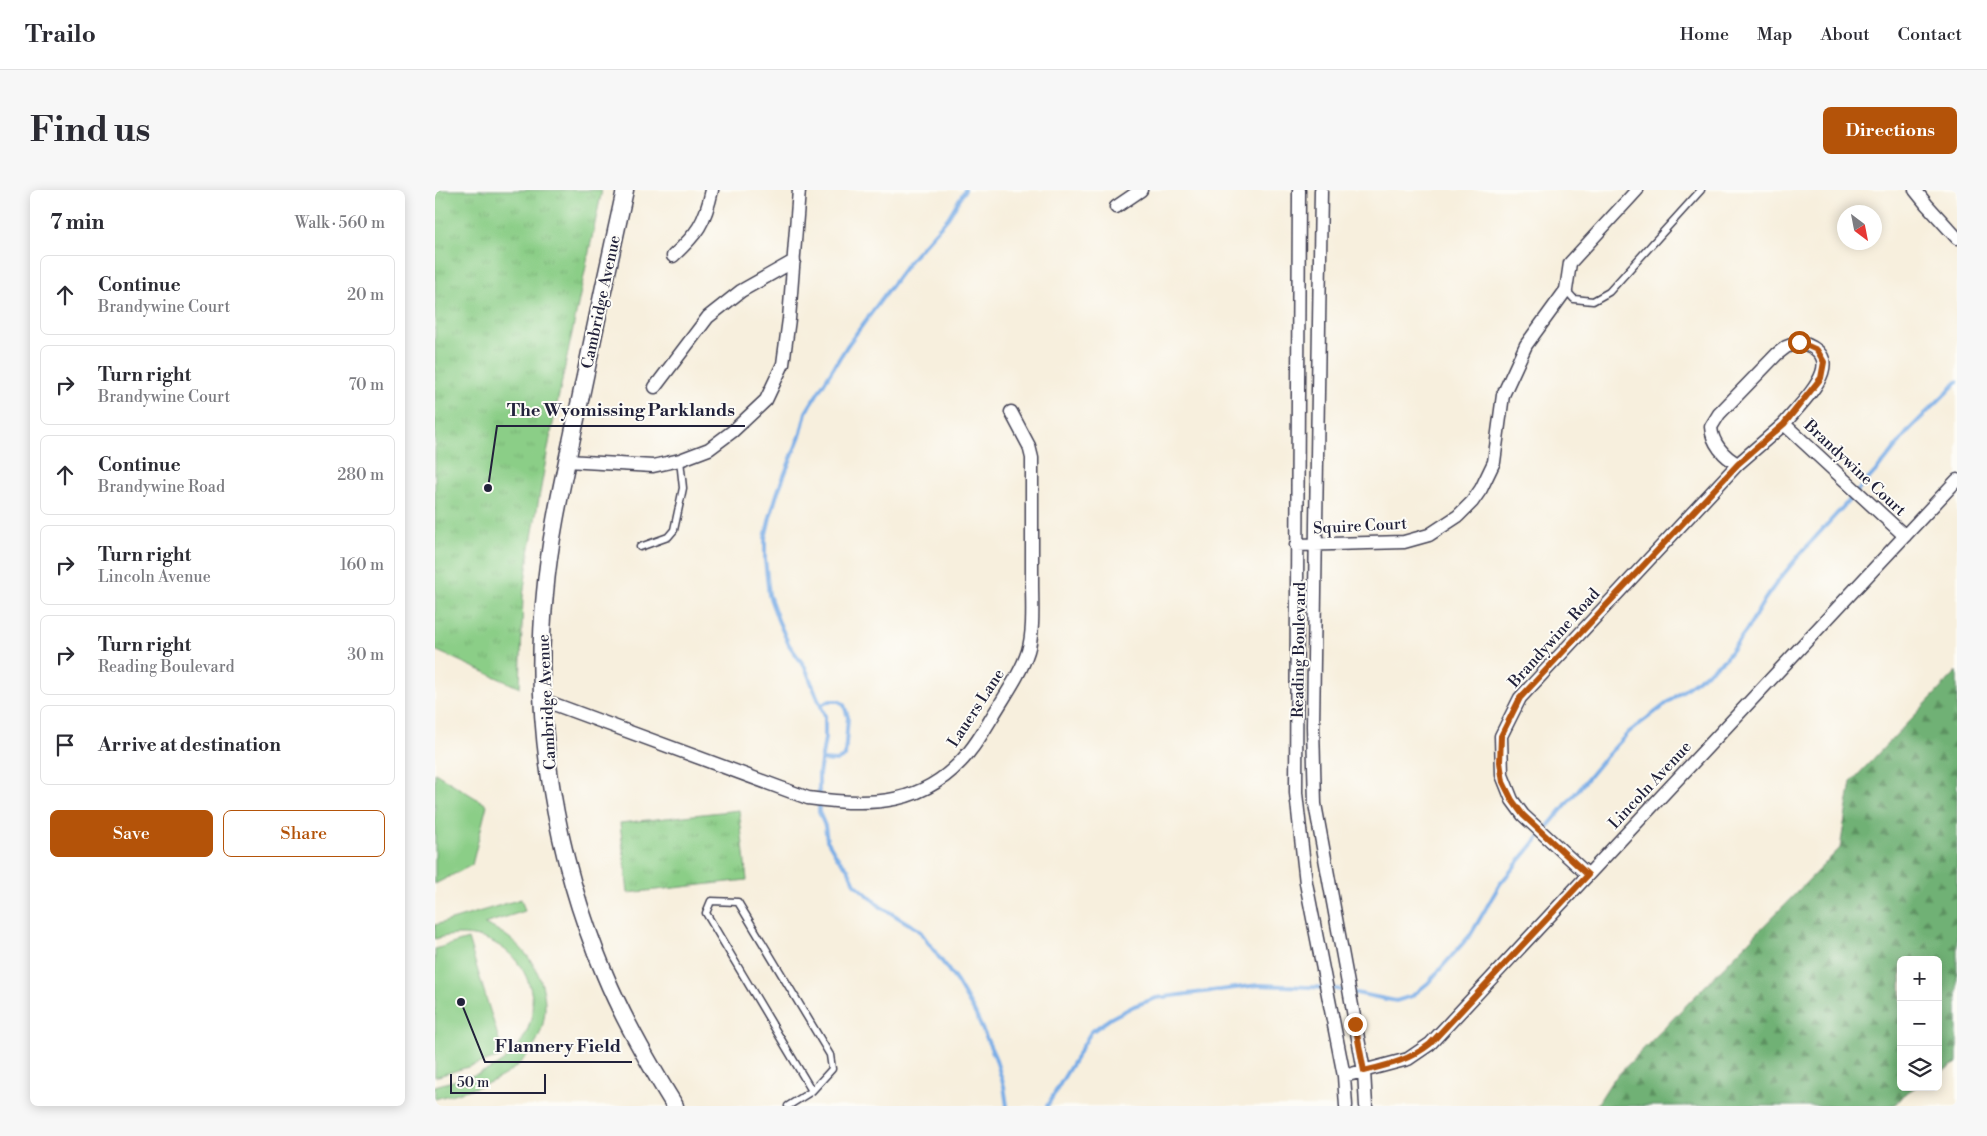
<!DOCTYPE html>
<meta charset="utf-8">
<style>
:root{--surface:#fff;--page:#f7f7f7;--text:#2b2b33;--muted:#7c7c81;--line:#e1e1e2;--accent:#b45309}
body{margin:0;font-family:"Libre Bodoni",serif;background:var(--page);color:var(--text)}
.controls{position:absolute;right:15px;bottom:15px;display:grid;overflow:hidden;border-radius:8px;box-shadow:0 2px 12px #0003}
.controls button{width:45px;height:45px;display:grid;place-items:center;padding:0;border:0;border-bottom:1px solid var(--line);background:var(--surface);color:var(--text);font:25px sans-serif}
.compass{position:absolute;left:1402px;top:15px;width:45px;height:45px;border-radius:50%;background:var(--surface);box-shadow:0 2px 12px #0003;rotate:148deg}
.scale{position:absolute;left:15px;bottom:12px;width:96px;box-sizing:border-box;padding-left:5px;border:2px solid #22223b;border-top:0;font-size:14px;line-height:18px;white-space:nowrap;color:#22223b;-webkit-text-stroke:4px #fdfcf7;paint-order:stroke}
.stop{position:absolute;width:15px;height:15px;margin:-11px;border:4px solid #b45309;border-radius:50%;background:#fff}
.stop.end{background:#b45309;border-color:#fff;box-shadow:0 1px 5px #0008}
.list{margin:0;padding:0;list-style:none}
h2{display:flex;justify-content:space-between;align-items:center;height:65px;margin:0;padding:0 20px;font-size:21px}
h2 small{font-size:16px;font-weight:400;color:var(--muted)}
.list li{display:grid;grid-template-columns:32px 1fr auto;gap:15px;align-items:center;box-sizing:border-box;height:80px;margin:0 10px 10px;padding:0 10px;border:1px solid var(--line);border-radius:8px}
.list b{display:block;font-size:19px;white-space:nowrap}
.list p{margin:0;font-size:16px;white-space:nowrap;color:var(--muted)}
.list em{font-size:16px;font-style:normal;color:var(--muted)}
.actions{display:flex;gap:10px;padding:15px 20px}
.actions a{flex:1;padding:11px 0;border:1px solid var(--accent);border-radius:8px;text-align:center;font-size:18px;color:var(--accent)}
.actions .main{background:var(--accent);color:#fff}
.icon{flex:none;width:28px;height:28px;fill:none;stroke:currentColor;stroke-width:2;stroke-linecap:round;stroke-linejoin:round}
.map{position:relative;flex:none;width:1522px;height:916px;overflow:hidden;border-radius:8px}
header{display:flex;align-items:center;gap:30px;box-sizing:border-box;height:70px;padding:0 25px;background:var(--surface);border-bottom:1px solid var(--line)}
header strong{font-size:24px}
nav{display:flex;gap:28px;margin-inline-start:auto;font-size:18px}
.intro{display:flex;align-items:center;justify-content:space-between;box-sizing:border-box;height:120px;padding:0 30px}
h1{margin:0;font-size:35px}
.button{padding:12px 22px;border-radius:8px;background:var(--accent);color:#fff;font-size:18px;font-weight:700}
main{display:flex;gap:30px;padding:0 30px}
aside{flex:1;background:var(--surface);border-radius:8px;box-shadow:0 2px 12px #0003}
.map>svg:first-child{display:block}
.green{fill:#8bce87;stroke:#567861}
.forest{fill:url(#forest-firs);stroke:#496a58}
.park{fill:url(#park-tufts);stroke:#567861}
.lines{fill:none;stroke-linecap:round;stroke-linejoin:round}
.stream{stroke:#7aade6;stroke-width:4}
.service-casing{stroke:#424153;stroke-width:9}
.minor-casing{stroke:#424153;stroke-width:15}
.tertiary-casing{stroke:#424153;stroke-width:19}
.service{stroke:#fff;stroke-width:6}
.minor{stroke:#fff;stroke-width:12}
.tertiary{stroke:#fff;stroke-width:16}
.route{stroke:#b45309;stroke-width:6}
.labels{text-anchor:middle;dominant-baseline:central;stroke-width:4;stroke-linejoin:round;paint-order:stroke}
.street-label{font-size:16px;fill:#22223b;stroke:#fdfcf7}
.leader{fill:none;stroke:#22223b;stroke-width:2}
.callout-dot{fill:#22223b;stroke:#fdfcf7;stroke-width:2}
.callout-label{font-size:18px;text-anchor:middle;font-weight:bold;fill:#22223b;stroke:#fdfcf7;stroke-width:4;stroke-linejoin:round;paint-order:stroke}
</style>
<header>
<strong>Trailo</strong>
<nav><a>Home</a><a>Map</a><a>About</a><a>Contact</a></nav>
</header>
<div class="intro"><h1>Find us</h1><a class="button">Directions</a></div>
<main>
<aside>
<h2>7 min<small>Walk · 560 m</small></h2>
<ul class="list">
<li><svg class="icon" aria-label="ahead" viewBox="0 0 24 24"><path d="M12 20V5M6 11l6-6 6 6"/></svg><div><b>Continue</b><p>Brandywine Court</p></div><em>20 m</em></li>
<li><svg class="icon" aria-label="right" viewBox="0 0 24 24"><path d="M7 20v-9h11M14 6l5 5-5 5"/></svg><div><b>Turn right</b><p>Brandywine Court</p></div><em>70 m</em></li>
<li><svg class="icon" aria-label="ahead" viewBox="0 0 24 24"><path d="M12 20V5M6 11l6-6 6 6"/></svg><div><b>Continue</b><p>Brandywine Road</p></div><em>280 m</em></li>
<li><svg class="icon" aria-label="right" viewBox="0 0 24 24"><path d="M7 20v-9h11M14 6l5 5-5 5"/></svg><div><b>Turn right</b><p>Lincoln Avenue</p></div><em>160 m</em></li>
<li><svg class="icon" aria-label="right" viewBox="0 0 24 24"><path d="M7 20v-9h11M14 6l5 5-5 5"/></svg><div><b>Turn right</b><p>Reading Boulevard</p></div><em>30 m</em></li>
<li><svg class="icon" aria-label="arrive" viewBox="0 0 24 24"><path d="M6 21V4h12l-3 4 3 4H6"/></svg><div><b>Arrive at destination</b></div></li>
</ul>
<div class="actions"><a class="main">Save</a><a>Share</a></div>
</aside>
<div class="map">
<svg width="1522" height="916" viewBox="0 0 1522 916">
<defs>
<pattern id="forest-firs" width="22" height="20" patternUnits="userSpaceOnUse" patternTransform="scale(1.25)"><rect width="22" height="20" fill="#70b174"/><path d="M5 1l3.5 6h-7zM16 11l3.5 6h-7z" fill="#5c9060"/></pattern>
<pattern id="park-tufts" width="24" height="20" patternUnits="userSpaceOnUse" patternTransform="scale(1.25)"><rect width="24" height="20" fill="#8bce87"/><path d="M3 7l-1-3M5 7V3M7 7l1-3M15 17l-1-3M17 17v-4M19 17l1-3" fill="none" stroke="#78b175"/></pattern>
</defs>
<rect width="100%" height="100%" fill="#fdfcf7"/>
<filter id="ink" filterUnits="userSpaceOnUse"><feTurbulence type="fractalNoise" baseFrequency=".02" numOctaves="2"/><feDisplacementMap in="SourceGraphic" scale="10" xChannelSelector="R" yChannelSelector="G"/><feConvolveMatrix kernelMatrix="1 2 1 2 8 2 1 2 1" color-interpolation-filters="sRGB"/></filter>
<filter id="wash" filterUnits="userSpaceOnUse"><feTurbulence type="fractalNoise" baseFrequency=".0096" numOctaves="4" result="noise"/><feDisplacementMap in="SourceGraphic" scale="20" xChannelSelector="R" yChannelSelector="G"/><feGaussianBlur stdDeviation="1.12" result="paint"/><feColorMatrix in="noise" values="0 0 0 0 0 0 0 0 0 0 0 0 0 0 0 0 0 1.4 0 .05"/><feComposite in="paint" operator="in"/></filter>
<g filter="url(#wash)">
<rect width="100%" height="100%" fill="#f7efdd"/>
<!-- green -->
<path class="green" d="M 0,583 L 52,615 L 37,675 L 0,694 Z
M 86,709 L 90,721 L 49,734 C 108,756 133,828 84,874 C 62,895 28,901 0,909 L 0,896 C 22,889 50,885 68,871 C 133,821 81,724 0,749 L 0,735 Z
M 33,749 L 69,866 L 0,887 L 0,759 Z"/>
<!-- forest -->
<path class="forest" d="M 1522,481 L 1522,873 L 1503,884 L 1503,770 L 1466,770 L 1466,897 L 1481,897 L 1468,905 L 1459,916 L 1161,916 L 1177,891 L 1405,658 L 1416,592 Z"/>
<!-- park -->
<path class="park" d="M 0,0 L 167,0 L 115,248 L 94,363 L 88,407 L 85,498 L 0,460 Z
M 304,620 L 312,690 L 193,703 L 185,633 Z"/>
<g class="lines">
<!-- stream -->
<path class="stream" d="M 530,0 L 513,28 L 476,69 L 412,156 L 371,222 L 366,243 L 343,301 L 335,327 L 330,348 L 330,369 L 334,405 L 343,430 L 354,455 L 370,477 L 390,526 L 390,548 L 384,584 L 384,622 L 390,636 L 392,650 L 402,667 L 413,679 L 420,694 L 446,717 L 484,740 L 522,792 L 539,821 L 560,867 L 569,896 L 572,916
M 386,515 L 395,511 L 404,511 L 409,515 L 413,527 L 410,566 L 401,571 L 387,570
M 612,916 L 656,842 L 676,828 L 699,816 L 721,808 L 824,795 L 896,798 L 961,811 L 977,806 L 993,793 L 1036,744 L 1065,694 L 1168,570 L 1194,542 L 1290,469 L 1311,441 L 1330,409 L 1343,391 L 1366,363 L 1449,272 L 1474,240 L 1522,192"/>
</g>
</g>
<g filter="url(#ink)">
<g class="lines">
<defs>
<path id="service" d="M 1131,100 L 1139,109 L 1158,111 L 1174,102 L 1266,0
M 205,357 L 233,347 L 239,340 L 248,298 L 245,270
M 353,916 L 377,901 L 397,879 L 395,865 L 303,712 L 276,711 L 271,723 L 377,901"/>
<path id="minor" d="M 864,0 L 861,603 L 871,693 L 909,886 L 911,916
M 886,0 L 878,536 L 880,614 L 929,881 L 931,916
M 1480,0 L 1492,15 L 1522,48
M 681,17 L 706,0
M 238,66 C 262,44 270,33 277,0
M 220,197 L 273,127 L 306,101 L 359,71
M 132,271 L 218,276 L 245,270 L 274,259 L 298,241 L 331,210 L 348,174 L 354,129 L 364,0
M 1303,274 C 1289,267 1277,253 1276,237 L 1284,224 L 1342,164 L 1351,157 L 1364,152 C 1419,167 1367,211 1349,234
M 861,355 L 969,352 L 994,345 L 1023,326 L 1037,312 L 1046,299 L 1059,272 L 1068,205 L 1091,155 L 1131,100 L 1135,73 L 1202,0
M 108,510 L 373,608 C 436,617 491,616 534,562 C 544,550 551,537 559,524 C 571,504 586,483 593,461 C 599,441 597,413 597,393 C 597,351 597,310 597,268 L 594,256 L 576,222
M 1153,685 L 1088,625 L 1077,610 L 1067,585 L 1066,546 L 1085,508 L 1303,274 L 1349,234 L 1470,346
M 909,886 L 973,869 L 995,854 L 1522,290"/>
<path id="tertiary" d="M 190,0 C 173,76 157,153 141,229 C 129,286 115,344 110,403 C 97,531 120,666 170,785 C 189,831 214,874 240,916"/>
</defs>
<!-- service casing -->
<use href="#service" class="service-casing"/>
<!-- minor casing -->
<use href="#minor" class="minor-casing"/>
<!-- tertiary casing -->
<use href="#tertiary" class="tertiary-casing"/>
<!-- service -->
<use href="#service" class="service"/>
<!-- minor -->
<use href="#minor" class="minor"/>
<!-- tertiary -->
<use href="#tertiary" class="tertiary"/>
</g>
</g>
<g class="lines" filter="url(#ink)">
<!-- route -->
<path class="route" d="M 920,834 L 929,881 C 953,875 975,870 995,854 L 1153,685 L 1088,625 L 1077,610 L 1068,592 L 1065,572 L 1066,546 L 1085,508 L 1303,274 L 1349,234 L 1386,188 L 1389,172 L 1382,160 L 1364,152"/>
</g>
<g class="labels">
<!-- street labels -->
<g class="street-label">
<text transform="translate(166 112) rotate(-78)">Cambridge Avenue</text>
<text transform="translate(1420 278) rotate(43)">Brandywine Court</text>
<text transform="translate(925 336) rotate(-3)">Squire Court</text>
<text transform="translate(1119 448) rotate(-48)">Brandywine Road</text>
<text transform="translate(864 460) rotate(-89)">Reading Boulevard</text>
<text transform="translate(112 512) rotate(-93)">Cambridge Avenue</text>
<text transform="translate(541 518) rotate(-57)">Lauers Lane</text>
<text transform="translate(1215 595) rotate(-47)">Lincoln Avenue</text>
</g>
</g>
<!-- callouts -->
<path class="leader" d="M53 298L62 236H310M26 812L50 872H197"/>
<g class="callout-dot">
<circle cx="53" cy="298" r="5"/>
<circle cx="26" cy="812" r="5"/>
</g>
<g class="callout-label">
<text x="186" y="226">The Wyomissing Parklands</text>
<text x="123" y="862">Flannery Field</text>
</g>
</svg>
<div class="controls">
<button>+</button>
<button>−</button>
<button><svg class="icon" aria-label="layers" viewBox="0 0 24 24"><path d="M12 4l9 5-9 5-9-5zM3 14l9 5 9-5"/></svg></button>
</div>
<svg class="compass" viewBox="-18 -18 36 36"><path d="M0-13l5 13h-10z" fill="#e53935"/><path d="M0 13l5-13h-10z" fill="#7c7c81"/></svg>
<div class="scale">50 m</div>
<div class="stop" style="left:1364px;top:152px"></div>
<div class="stop end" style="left:920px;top:834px"></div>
</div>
</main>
